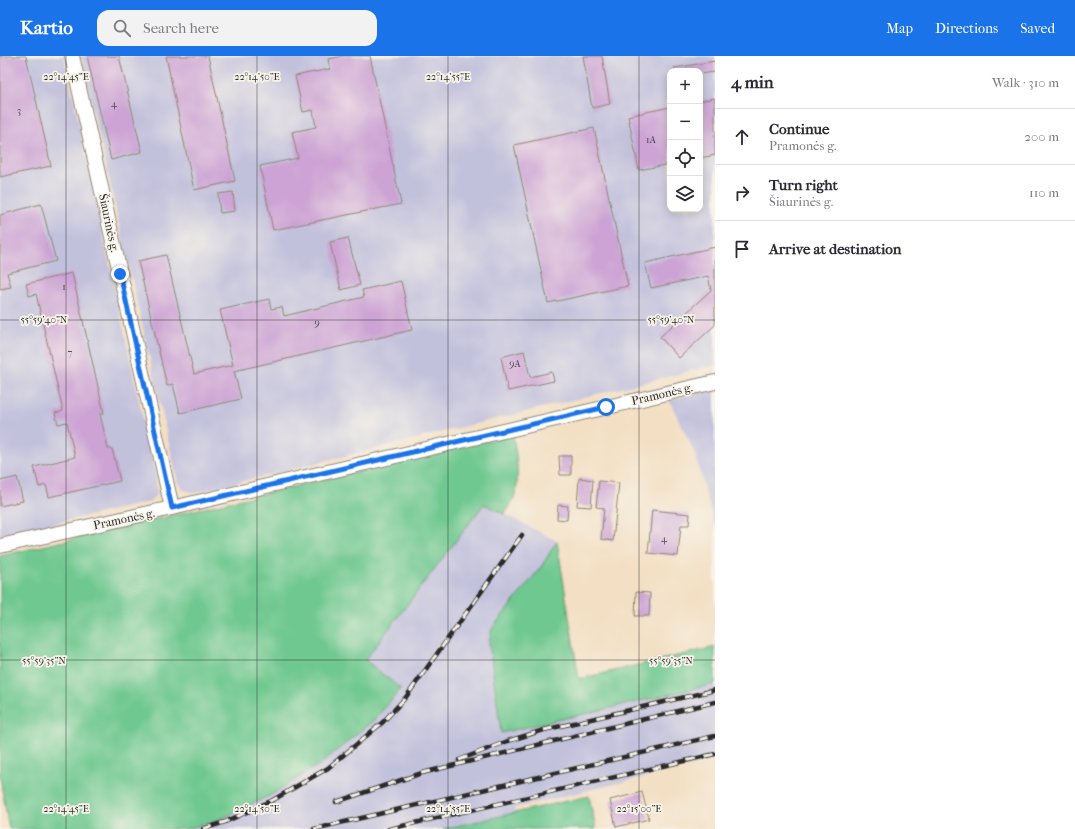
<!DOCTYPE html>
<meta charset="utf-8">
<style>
:root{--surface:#fff;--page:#f2f2f3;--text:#2b2b33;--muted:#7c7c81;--line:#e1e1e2;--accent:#1a73e8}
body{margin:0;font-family:"IM FELL French Canon",serif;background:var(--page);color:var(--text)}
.controls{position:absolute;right:12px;top:12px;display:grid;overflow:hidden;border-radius:8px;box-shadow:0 2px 10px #0003}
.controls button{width:36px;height:36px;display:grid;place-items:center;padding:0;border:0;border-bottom:1px solid var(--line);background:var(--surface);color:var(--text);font:20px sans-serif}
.stop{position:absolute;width:12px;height:12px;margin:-9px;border:3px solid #1a73e8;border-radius:50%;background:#fff}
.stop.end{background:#1a73e8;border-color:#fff;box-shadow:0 1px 4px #0008}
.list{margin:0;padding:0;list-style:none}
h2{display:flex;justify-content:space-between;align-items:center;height:52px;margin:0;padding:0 16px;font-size:17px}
h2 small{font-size:13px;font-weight:400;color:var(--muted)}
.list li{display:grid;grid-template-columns:26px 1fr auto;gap:12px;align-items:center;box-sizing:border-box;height:56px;padding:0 16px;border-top:1px solid var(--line)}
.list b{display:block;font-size:15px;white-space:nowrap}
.list p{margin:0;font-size:13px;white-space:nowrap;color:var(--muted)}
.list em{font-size:13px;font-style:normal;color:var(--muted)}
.icon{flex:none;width:22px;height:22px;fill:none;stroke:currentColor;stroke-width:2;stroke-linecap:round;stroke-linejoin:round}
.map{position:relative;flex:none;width:715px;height:773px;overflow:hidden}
header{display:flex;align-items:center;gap:24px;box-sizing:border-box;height:56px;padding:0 20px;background:var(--accent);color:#fff}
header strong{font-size:19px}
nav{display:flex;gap:22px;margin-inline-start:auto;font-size:14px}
.search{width:280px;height:36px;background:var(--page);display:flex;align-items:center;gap:10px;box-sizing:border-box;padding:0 14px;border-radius:12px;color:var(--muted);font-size:15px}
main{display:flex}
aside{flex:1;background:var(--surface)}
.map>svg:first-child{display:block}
.industrial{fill:#c2c1dc;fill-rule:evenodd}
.green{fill:#6ec88f;stroke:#4c7a5d}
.building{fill:#cca3d4}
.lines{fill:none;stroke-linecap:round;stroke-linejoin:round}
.minor-casing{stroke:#8f8577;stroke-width:16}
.minor{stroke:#fff;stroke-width:14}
.rail-casing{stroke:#2b2b2b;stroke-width:4.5}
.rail{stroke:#f7f3e8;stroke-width:3;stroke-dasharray:9;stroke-linecap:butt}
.route{stroke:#1a73e8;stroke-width:5}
.ticks{fill:none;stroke:#2b2b2b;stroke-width:1;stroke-opacity:0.45}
.labels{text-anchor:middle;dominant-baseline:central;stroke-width:3.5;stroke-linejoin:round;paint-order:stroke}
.number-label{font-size:10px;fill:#534955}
.street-label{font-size:12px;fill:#2b2b2b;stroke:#f7f3e8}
.ticks-label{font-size:10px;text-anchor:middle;fill:#2b2b2b;stroke:#f7f3e8;stroke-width:3.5;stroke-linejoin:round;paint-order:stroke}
</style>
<header>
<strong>Kartio</strong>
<div class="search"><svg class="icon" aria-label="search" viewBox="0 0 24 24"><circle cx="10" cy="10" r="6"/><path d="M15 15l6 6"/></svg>Search here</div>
<nav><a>Map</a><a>Directions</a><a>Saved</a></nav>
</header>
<main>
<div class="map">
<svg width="715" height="773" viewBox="0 0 715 773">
<rect width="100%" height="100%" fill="#f7f3e8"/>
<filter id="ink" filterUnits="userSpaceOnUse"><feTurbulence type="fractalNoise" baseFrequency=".025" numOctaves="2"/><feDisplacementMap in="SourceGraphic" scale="8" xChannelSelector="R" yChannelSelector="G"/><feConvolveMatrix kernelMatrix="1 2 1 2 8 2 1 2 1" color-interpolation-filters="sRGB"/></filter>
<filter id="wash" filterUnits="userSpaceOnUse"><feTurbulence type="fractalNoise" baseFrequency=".012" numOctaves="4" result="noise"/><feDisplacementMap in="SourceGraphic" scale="16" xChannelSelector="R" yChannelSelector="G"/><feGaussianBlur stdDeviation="0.9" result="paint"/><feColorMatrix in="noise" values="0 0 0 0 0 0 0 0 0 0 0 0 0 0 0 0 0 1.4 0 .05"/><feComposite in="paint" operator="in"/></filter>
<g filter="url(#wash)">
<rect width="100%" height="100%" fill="#f3dfc3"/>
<!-- industrial -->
<path class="industrial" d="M 0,0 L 64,0 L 156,422 L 157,438 L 150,446 L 0,480 Z
M 81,0 L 715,0 L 715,309 L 195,437 L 184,434 L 178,427 ZM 670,15 L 700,15 L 700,153 L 670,153 Z
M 715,332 L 715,471 L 694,395 L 669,344 Z
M 484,447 L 557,485 L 541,511 L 498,565 L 492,573 L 489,586 L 501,677 L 715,628 L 715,704 L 514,752 L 515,757 L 443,773 L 187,773 L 223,762 L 271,739 L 323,706 L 375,663 L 365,604 Z"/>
<!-- green -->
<path class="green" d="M 513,379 C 517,405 524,437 504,458 L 484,448 L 365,604 L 401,633 L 375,663 L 323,706 L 271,739 L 223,762 L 187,773 L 9,773 L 0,721 L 0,500 Z
M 557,485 L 579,623 L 715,591 L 715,628 L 501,677 L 489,586 L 492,573 L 498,565 L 541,511 Z
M 589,740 L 596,773 L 443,773 Z"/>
<g id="blocks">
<!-- building -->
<path class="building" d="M 0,0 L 26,0 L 51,110 L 0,121 Z
M 87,0 L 119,0 L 142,96 L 111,104 Z
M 166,0 L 208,0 L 235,125 L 194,134 Z
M 344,0 L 370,0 L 401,148 L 273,174 L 260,110 L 298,102 L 292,76 L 316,71 L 313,54 L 303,56 L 295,20 L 330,13 L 328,3 Z
M 583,0 L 602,0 L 610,48 L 592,52 Z
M 715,5 L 715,16 L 700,18 L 700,15 L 675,15 L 674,12 Z
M 715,42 L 715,99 L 700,102 L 700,45 Z
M 670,51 L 670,108 L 639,114 L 628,60 Z
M 594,72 L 628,230 L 548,247 L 514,89 Z
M 233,136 L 235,155 L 220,157 L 218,138 Z
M 41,148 L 56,205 L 7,217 L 11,231 L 0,233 L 0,159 Z
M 348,182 L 360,229 L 341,234 L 330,186 Z
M 715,191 L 715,269 L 679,302 L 660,281 L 711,234 L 708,220 L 651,232 L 645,207 Z
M 166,199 L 194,318 L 233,309 L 220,254 L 269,243 L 271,253 L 282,251 L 284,260 L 364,241 L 362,234 L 401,225 L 412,274 L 234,315 L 241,343 L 180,357 L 173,328 L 167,330 L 138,205 Z
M 72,217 L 104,357 L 100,358 L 108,393 L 112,393 L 120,425 L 49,441 L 46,429 L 39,431 L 34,411 L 75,401 L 67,366 L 58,368 L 55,357 L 63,355 L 36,238 L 29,240 L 26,228 Z
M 524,295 L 530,321 L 552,316 L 554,325 L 508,335 L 501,301 Z
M 559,400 L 571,400 L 571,419 L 560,419 Z
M 17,421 L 23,445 L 0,450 L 0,425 Z
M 579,422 L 593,424 L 591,451 L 577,450 Z
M 599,425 L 619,427 L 613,485 L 601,483 L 604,452 L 596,451 Z
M 558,449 L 568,450 L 567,464 L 557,463 Z
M 652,454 L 690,458 L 689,469 L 681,469 L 678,500 L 648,497 Z
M 636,536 L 650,537 L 649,560 L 635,560 Z
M 642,736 L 649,763 L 616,771 L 610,744 Z"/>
</g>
</g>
<g filter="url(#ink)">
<use href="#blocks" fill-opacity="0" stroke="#8f8577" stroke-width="1"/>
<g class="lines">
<defs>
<path id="minor" d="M 72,0 L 172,452
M 0,490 L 172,452 L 715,326"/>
</defs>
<!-- minor casing -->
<use href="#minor" class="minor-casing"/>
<!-- minor -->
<use href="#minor" class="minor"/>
<defs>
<path id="rail" d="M 459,704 L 508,685 L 544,674 L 715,634
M 336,746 L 422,717 L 715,646
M 203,773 L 225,766 L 273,744 L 328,712 L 383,666 L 406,641 L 522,479
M 314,773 L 715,680
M 389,773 L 715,698"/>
</defs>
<!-- rail casing -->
<use href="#rail" class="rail-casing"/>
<!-- rail -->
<use href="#rail" class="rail"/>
</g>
</g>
<g class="lines" filter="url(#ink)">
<!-- route -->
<path class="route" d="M 120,218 L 172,452 L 606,351"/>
</g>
<!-- ticks -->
<path class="ticks" d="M 66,0 L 66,773M 257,0 L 257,773M 448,0 L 448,773M 639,0 L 639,773M 0,264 L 715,264M 0,604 L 715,604"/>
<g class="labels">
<!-- number labels -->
<g class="number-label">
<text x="114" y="48">4</text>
<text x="19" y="55">3</text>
<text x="651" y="84">1A</text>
<text x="64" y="231">1</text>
<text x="317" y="267">9</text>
<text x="70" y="297">7</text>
<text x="515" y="308">9A</text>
<text x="664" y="483">4</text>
</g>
<!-- street labels -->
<g class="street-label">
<text transform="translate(109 167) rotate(78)">Šiaurinės g.</text>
<text transform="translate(662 338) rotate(-13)">Pramonės g.</text>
<text transform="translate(124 463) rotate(-12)">Pramonės g.</text>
</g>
</g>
<g class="ticks-label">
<text x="66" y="24">22°14'45"E</text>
<text x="257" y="24">22°14'50"E</text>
<text x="448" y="24">22°14'55"E</text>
<text x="44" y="267">55°59'40"N</text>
<text x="671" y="267">55°59'40"N</text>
<text x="44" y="608">55°59'35"N</text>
<text x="671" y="608">55°59'35"N</text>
<text x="66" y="756">22°14'45"E</text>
<text x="257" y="756">22°14'50"E</text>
<text x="448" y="756">22°14'55"E</text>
<text x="639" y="756">22°15'00"E</text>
</g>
</svg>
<div class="controls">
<button>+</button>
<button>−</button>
<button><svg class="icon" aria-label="locate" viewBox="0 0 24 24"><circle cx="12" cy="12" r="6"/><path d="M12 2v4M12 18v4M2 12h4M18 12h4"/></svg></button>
<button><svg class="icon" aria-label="layers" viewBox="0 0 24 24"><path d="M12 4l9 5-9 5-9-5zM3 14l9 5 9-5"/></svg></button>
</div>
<div class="stop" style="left:606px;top:351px"></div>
<div class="stop end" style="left:120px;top:218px"></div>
</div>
<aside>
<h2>4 min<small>Walk · 310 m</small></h2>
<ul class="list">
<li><svg class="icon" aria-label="ahead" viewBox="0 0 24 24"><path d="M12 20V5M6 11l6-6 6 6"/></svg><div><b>Continue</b><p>Pramonės g.</p></div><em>200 m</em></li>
<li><svg class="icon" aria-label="right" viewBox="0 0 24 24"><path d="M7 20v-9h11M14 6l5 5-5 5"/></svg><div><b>Turn right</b><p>Šiaurinės g.</p></div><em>110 m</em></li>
<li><svg class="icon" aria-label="arrive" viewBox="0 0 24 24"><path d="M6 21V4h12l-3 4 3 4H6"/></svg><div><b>Arrive at destination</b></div></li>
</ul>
</aside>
</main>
